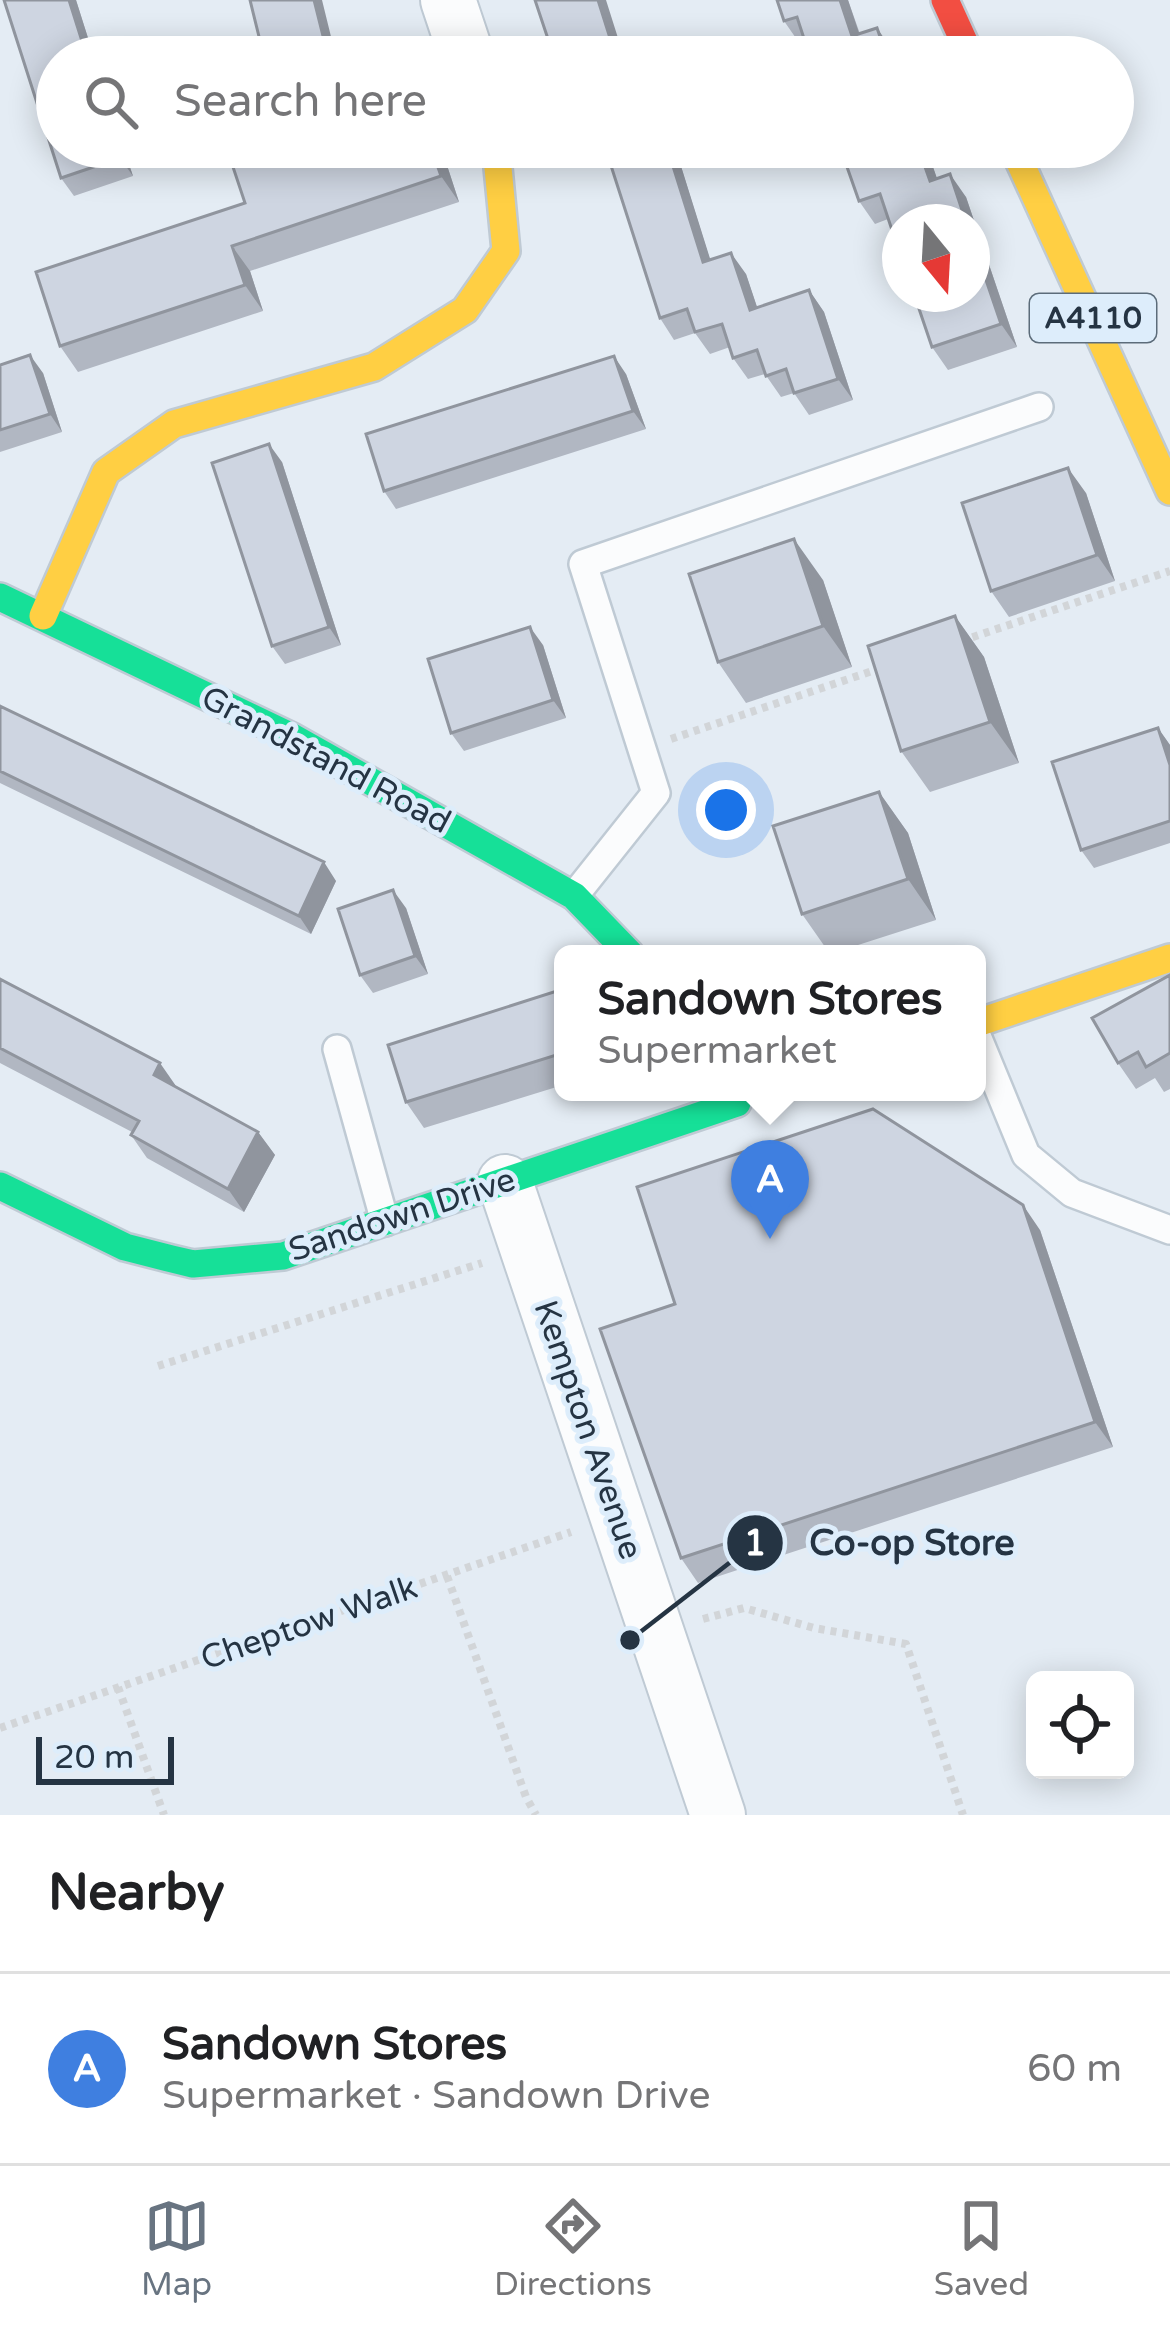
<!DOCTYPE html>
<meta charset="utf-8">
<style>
:root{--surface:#fff;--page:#f6f6f6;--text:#202124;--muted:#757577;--line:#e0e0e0;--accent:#687481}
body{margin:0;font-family:"Varela Round",sans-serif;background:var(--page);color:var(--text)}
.controls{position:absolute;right:36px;bottom:36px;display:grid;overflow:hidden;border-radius:18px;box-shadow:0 6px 30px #0003}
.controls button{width:108px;height:108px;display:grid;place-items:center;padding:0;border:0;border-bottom:3px solid var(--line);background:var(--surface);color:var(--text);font:60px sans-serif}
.compass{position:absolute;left:882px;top:204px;width:108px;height:108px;border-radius:50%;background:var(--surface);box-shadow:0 6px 30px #0003;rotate:162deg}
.scale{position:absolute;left:36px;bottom:30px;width:138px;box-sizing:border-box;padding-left:12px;border:6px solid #253443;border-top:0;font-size:33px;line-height:42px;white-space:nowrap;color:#253443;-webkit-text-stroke:9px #ddedfb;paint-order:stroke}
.you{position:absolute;left:726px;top:810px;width:42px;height:42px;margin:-30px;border:9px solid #fff;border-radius:50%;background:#1a73e8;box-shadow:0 0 0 18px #1a73e833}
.badge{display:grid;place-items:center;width:78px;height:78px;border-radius:50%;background:var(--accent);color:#fff;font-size:39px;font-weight:700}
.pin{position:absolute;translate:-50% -99px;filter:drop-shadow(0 3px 6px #0008)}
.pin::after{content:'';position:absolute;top:63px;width:42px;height:36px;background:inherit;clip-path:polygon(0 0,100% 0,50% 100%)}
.popup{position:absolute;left:554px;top:945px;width:432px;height:156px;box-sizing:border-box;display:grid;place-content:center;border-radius:18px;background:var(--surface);filter:drop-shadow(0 3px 9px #0005);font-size:39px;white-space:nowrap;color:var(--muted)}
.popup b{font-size:45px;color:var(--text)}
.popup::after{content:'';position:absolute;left:50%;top:100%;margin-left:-24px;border:24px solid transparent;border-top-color:var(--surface)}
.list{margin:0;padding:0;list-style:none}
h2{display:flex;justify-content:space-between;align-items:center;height:156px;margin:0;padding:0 48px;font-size:51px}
h2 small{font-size:39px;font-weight:400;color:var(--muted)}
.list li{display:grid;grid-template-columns:78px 1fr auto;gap:36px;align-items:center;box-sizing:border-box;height:192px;padding:0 48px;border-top:3px solid var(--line)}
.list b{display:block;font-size:45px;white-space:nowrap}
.list p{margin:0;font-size:39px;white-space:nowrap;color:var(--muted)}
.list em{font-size:39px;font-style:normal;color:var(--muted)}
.icon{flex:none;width:66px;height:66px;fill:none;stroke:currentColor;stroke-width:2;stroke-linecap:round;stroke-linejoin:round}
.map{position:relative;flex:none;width:1170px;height:1815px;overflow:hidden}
.search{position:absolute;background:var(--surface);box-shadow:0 6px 30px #0003;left:36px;right:36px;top:36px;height:132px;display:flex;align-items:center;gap:30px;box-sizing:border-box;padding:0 42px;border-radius:66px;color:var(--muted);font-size:45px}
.sheet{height:348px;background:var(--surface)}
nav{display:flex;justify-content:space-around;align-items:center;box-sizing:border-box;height:168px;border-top:3px solid var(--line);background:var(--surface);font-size:33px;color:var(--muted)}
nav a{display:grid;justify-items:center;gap:6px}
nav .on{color:var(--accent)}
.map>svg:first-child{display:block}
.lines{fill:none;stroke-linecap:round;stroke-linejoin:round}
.lane-casing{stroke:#bfcad4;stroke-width:32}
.street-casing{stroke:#bfcad4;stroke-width:58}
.fast-casing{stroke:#bfcad4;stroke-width:32}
.slow-casing{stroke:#bfcad4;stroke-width:32}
.jam-casing{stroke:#bfcad4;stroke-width:32}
.path{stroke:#d2d5d8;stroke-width:8;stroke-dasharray:6 6;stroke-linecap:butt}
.lane{stroke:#fbfcfd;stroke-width:27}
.street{stroke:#fbfcfd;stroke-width:54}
.fast{stroke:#16e098;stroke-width:27}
.slow{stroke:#ffcf43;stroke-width:27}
.jam{stroke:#f24e42;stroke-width:27}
.wall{fill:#b1b7c2}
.shaded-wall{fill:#90959e}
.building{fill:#ced5e1;stroke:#90959e;stroke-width:3}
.labels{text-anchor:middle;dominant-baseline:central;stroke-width:10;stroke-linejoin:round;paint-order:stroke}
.shield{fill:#ddedfb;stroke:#5c6c7a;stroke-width:3}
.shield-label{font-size:30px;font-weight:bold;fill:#253443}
.street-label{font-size:33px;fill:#253443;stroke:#ddedfb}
.leader{fill:none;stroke:#253443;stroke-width:4.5}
.callout-dot{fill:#253443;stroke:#ddedfb;stroke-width:4.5}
.mark-label{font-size:36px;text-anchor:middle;font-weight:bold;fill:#fff}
.callout-label{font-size:36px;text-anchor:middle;font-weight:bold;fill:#253443;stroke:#ddedfb;stroke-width:10;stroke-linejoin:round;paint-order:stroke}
</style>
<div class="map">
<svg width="1170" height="1815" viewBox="0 0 1170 1815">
<rect width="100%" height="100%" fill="#e4ecf4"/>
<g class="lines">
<defs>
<path id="lane" d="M 574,896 L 656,793 L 583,564 L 1039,407
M 977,1036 L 1026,1155 L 1072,1193 L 1170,1230
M 337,1049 L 385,1222"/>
<path id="street" d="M 448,0 L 467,57
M 505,1182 L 718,1815"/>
<path id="fast" d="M 0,597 L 292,737 L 574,896 L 630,954
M 0,1186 L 125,1247 L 172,1259 L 193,1264 L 283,1256 L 737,1103"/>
<path id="slow" d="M 1013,147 L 1170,491
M 43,616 L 106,472 L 174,424 L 374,367 L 465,310 L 506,251 L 496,147
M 977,1023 L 1170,958"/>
<path id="jam" d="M 945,0 L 971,57"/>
</defs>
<!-- lane casing -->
<use href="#lane" class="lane-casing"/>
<!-- street casing -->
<use href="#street" class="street-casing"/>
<!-- fast casing -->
<use href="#fast" class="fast-casing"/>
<!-- slow casing -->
<use href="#slow" class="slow-casing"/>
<!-- jam casing -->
<use href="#jam" class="jam-casing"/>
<!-- path -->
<path class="path" d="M 961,641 L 1170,571
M 671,739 L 884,667
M 158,1366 L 482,1263
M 447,1576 L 526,1797 L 536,1815
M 703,1619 L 744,1608 L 814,1628 L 906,1644 L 963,1815
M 118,1687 L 164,1815
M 0,1728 L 571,1532"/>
<!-- lane -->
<use href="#lane" class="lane"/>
<!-- street -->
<use href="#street" class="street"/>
<!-- fast -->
<use href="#fast" class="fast"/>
<!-- slow -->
<use href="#slow" class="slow"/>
<!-- jam -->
<use href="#jam" class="jam"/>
</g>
<!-- wall -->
<path class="wall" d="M 4,0 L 76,0 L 94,57 L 57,57 L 57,147 L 123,147 L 133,176 L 74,196 L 61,178 Z
M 777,0 L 848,0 L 860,34 L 877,28 L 895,57 L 810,57 L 805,43 L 800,44 L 784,21 Z
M 281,147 L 441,147 L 459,202 L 250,271 L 263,311 L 78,372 L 60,346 L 245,203 Z
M 675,147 L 710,260 L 746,274 L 757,307 L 809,290 L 824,312 L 853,400 L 809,415 L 794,393 L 781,397 L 765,374 L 748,379 L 733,358 L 730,347 L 710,354 L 695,333 L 674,340 L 660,318 Z
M 926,147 L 937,179 L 966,197 L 1017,347 L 948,370 L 932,347 L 888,219 L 875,224 L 859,201 Z
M 0,365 L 43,373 L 62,432 L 0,452 Z
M 626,374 L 646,429 L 396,509 L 384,491 Z
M 282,462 L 341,645 L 285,664 L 272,646 Z
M 1086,493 L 1115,581 L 1009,617 L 991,591 Z
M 823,580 L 852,667 L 746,703 L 718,662 Z
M 955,616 L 984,657 L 1019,763 L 930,792 L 901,751 Z
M 543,645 L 566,718 L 464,751 L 451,733 Z
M 0,706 L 336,881 L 311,934 L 0,783 Z
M 1158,728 L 1170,745 L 1170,843 L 1094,868 L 1081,850 Z
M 879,792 L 908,833 L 936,920 L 830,954 L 802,914 Z
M 406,908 L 428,974 L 373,993 L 360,975 Z
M 1170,975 L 1170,1089 L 1164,1092 L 1155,1078 L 1136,1089 L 1118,1063 Z
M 0,979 L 176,1087 L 258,1132 L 275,1155 L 244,1212 L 147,1158 L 131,1135 L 132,1132 L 0,1063 Z
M 563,989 L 563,1085 L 424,1128 L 406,1102 Z
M 1040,1230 L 1113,1447 L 698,1583 L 681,1558 Z"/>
<!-- shaded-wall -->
<path class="shaded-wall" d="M 69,0 L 76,0 L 94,57 L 87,57 Z
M 314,0 L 322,0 L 336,57 L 329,57 Z
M 598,0 L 606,0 L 624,57 L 616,57 Z
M 840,0 L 848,0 L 867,57 L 852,36 Z
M 877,28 L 893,51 L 895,57 L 887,57 Z
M 116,147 L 123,147 L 133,176 L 120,158 Z
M 431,147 L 441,147 L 459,202 L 441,176 Z
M 667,147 L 675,147 L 718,284 L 703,262 Z
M 918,147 L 926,147 L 946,204 L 930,181 Z
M 950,174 L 966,197 L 1017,347 L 1001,324 L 972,239 L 972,222 L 966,222 Z
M 232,246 L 250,271 L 263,311 L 245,285 Z
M 731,253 L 746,274 L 765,331 L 750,310 Z
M 809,290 L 824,312 L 853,400 L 838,379 Z
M 30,355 L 43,373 L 62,432 L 50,414 Z
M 614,356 L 626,374 L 646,429 L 633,411 Z
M 269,444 L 282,462 L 341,645 L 329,627 Z
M 1068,468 L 1086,493 L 1115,581 L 1097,555 Z
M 794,539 L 823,580 L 852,667 L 823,626 Z
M 955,616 L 984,657 L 1019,763 L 990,722 Z
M 530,627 L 543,645 L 566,718 L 553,700 Z
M 1158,728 L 1170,745 L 1170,765 Z
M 879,792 L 908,833 L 936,920 L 908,879 Z
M 324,862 L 336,881 L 311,934 L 299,916 Z
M 393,890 L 406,908 L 428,974 L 415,956 Z
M 160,1063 L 176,1086 L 154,1075 Z
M 258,1132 L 275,1155 L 244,1212 L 228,1189 Z
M 1023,1205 L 1040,1230 L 1113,1447 L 1095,1422 Z"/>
<!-- building -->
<path class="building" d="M 4,0 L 69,0 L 87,57 L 57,57 L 57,147 L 116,147 L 120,158 L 61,178 Z
M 250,0 L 314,0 L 328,56 L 264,57 Z
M 535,0 L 598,0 L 616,57 L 554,57 Z
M 777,0 L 840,0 L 852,36 L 877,28 L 887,57 L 810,57 L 797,17 L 784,21 Z
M 281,147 L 431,147 L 441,176 L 232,246 L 245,285 L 60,346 L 36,272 L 245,203 L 232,164 Z
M 605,147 L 667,147 L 703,262 L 731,253 L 750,310 L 809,290 L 838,379 L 794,393 L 786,369 L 766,376 L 757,350 L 733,358 L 722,324 L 695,332 L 687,309 L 660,318 Z
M 840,147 L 918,147 L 930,181 L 950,174 L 966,222 L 900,222 L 900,254 L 880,194 L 859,201 Z
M 972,239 L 1001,324 L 932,347 L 914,294 L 972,294 Z
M 30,355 L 50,414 L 0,430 L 0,365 Z
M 614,356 L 633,411 L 384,491 L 366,434 Z
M 269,444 L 329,627 L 272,646 L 212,463 Z
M 1068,468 L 1097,555 L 991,591 L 962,503 Z
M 794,539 L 823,626 L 718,662 L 689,574 Z
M 955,616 L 990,722 L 901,751 L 868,646 Z
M 530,627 L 553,700 L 451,733 L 428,659 Z
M 0,706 L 324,862 L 299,916 L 0,771 Z
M 1158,728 L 1170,765 L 1170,821 L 1081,850 L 1052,762 Z
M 879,792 L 908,879 L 802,914 L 773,826 Z
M 393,890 L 415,956 L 360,975 L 338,909 Z
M 1170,975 L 1170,1053 L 1146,1067 L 1138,1052 L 1118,1063 L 1092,1018 Z
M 0,979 L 160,1063 L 154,1075 L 258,1132 L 228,1189 L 131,1135 L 139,1121 L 0,1048 Z
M 563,989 L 563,1053 L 406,1102 L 388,1045 Z
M 873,1109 L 1023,1205 L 1095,1422 L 681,1558 L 600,1329 L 675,1304 L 637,1187 Z"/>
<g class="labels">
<!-- shield labels -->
<rect class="shield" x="1030" y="294" width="126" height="48" rx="9"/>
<g class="shield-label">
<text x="1093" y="318">A4110</text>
</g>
<!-- street labels -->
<g class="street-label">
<text transform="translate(326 760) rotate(28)">Grandstand Road</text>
<text transform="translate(402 1215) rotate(-18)">Sandown Drive</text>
<text transform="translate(588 1430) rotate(71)">Kempton Avenue</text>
<text transform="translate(309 1623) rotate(-19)">Cheptow Walk</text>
</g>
</g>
<!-- callouts -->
<path class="leader" d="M630 1640L755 1543"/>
<g class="callout-dot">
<circle cx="630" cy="1640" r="12"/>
<circle cx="755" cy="1543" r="30"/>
</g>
<g class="mark-label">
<text x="755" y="1555">1</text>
</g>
<g class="callout-label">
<text x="912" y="1555">Co-op Store</text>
</g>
</svg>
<div class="controls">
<button><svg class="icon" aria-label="locate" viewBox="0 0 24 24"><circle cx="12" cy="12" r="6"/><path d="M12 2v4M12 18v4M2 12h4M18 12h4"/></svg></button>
</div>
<svg class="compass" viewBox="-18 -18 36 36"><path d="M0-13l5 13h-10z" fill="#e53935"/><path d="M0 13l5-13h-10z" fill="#757577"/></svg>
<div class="scale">20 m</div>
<div class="you"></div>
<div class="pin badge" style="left:770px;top:1239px;background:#3f7fe0">A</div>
<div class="popup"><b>Sandown Stores</b>Supermarket</div>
<div class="search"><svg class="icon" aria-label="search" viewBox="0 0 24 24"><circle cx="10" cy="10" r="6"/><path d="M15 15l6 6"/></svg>Search here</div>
</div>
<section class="sheet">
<h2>Nearby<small></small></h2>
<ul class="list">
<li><span class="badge" style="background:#3f7fe0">A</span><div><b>Sandown Stores</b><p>Supermarket · Sandown Drive</p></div><em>60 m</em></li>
</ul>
</section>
<nav>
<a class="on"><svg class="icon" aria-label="map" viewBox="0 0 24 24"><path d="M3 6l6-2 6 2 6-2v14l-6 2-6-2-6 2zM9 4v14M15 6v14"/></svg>Map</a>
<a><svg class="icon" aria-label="directions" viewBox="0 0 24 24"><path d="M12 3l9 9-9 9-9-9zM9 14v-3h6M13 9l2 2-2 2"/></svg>Directions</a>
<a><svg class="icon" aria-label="saved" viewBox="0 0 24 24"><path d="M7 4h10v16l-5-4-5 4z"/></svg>Saved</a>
</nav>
